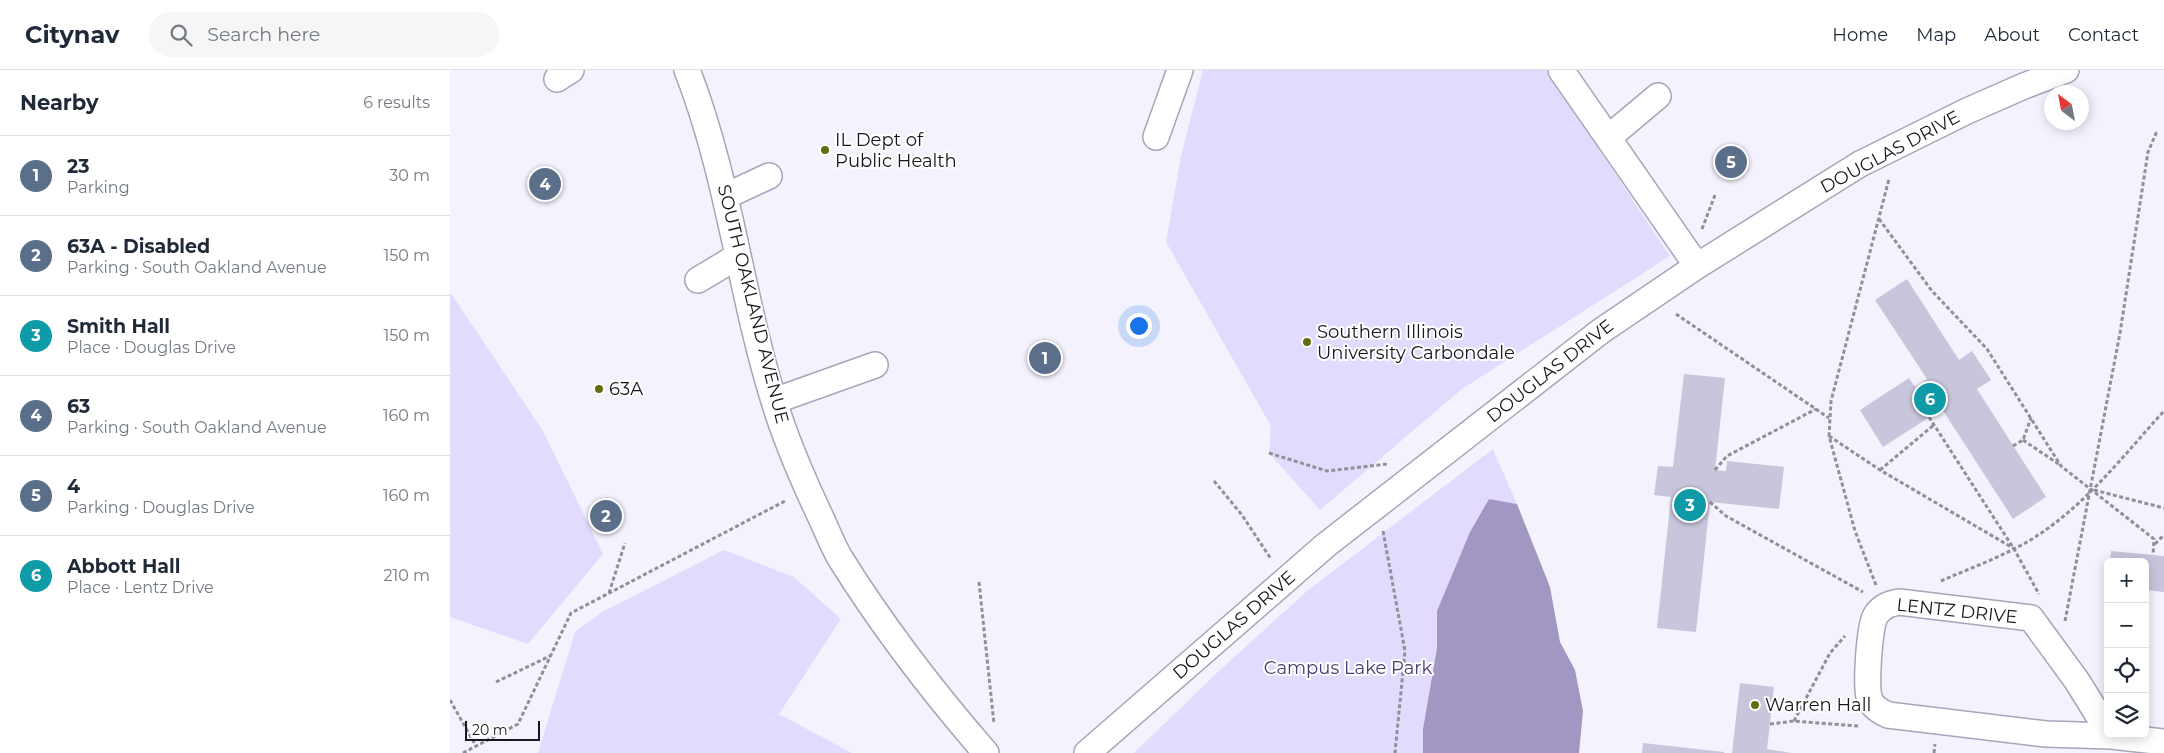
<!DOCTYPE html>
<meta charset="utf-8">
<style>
:root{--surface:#fff;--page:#f6f6f7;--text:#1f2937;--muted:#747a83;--line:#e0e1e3;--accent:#111827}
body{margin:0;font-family:Montserrat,sans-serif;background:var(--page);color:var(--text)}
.controls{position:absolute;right:15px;bottom:15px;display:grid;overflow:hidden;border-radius:8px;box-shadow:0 2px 12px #0003}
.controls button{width:45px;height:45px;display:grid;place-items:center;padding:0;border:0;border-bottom:1px solid var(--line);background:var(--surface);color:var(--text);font:25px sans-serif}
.compass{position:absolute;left:1594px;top:15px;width:45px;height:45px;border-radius:50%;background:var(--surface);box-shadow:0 2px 12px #0003;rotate:328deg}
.scale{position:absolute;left:15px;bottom:12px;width:75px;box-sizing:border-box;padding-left:5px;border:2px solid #17151d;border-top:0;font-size:14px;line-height:18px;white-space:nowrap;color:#17151d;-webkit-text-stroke:4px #fff;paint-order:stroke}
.you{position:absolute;left:688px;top:255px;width:18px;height:18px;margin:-12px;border:4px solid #fff;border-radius:50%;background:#1a73e8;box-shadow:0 0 0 8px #1a73e833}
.badge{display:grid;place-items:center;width:32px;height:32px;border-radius:50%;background:var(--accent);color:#fff;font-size:16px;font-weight:700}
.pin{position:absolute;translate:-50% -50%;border:2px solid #fff;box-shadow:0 1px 5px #0006}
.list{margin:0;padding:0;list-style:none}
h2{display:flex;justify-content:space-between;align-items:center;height:65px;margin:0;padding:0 20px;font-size:21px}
h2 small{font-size:16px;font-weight:400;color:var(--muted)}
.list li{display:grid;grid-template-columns:32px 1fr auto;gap:15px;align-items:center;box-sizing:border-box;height:80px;padding:0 20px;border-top:1px solid var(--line)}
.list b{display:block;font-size:19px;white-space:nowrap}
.list p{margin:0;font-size:16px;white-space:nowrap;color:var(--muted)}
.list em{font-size:16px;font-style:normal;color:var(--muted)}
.icon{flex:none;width:28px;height:28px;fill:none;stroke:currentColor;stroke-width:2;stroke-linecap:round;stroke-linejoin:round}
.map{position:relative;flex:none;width:1714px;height:683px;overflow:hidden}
header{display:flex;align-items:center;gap:30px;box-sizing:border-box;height:70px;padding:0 25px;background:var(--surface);border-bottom:1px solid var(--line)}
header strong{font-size:24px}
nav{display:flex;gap:28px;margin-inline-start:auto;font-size:18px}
.search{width:350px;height:45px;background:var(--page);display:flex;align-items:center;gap:12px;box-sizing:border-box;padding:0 18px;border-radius:28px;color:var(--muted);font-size:19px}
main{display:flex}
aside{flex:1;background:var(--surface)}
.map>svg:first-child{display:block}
.green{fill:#e2dbfe}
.water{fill:#a197c2}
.building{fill:#c9c5dc}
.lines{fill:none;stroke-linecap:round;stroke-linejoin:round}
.minor-casing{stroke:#a8a4ba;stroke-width:28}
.path{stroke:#918f98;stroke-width:3;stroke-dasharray:4 2.5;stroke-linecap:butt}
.minor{stroke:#fff;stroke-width:25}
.poi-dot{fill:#636b0f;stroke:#fff;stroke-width:2}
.labels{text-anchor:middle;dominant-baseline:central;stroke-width:4;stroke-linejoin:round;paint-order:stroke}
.poi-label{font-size:18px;fill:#17151d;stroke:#fff;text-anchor:start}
.street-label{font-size:18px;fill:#17151d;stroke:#fff}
.park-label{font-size:18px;fill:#493a72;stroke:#fff}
</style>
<header>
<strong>Citynav</strong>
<div class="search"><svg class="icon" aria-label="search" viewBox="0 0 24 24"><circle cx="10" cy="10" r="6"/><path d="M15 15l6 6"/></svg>Search here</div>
<nav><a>Home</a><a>Map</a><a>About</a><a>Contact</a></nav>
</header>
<main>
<aside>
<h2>Nearby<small>6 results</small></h2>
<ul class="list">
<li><span class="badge" style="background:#5c6f8a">1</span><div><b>23</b><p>Parking</p></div><em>30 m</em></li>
<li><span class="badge" style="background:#5c6f8a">2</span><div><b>63A - Disabled</b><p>Parking · South Oakland Avenue</p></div><em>150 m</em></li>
<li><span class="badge" style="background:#0f9aa8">3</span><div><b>Smith Hall</b><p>Place · Douglas Drive</p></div><em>150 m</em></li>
<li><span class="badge" style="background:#5c6f8a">4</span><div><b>63</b><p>Parking · South Oakland Avenue</p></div><em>160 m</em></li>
<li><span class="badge" style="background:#5c6f8a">5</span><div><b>4</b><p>Parking · Douglas Drive</p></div><em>160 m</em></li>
<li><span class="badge" style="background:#0f9aa8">6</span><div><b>Abbott Hall</b><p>Place · Lentz Drive</p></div><em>210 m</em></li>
</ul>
</aside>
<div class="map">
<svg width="1714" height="683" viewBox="0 0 1714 683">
<rect width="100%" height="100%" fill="#f4f2fc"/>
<!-- green -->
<path class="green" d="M 753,0 L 1096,0 L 1220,186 L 1012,319 L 870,440 L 819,383 L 821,356 L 716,172 L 731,86 Z
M 0,222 L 93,361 L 153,484 L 78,574 L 0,547 Z
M 1043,379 L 1067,434 L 1039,429 L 988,541 L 987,578 L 973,659 L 973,683 L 684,683 L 770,600 L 857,521 Z
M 274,480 L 344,507 L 391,549 L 329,644 L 402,683 L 88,683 L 125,562 L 152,542 Z"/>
<!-- water -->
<path class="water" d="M 1039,429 L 1067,434 L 1100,517 L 1110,572 L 1125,600 L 1133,641 L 1129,683 L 973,683 L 973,659 L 987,578 L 987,541 L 1020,462 Z"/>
<!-- building -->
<path class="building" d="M 1457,209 L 1509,290 L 1522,281 L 1541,310 L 1527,319 L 1596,427 L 1563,449 L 1492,339 L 1433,377 L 1410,340 L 1459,308 L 1465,317 L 1477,309 L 1425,230 Z
M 1234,304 L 1275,308 L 1265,400 L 1276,401 L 1277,391 L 1334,397 L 1329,439 L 1260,432 L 1246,562 L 1207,558 L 1221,427 L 1204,425 L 1208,396 L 1223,397 Z
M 1661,481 L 1714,486 L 1714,522 L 1695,520 L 1695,492 L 1660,492 Z
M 1290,613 L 1324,617 L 1317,679 L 1341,683 L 1282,683 Z
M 1193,673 L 1274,682 L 1274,683 L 1192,683 Z"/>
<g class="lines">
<defs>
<path id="minor" d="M 237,0 C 279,107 290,222 324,331 C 336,371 354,412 372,450 C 378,463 383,476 390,488 C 433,557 483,622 536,683
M 1111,0 L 1247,196
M 107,9 L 121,0
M 706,67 L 730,0
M 1158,68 L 1208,26
M 276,126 L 319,106
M 248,210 L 288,186
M 324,331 L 425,295
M 1658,661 L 1627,611 L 1581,548 L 1449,532 C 1439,534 1432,536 1426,545 C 1419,555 1416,614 1419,627 C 1421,636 1429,641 1438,645 L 1596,664 L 1661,666 L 1659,664
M 1661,666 L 1714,672
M 637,683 L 876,475 L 1151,261 L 1247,196 L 1410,94 L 1517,41 L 1574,16 L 1616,0"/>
</defs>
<!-- minor casing -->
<use href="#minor" class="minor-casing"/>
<!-- path -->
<path class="path" d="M 1429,149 L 1482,221 L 1537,279 L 1611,396 L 1704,469 L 1703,485
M 1252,159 L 1265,125
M 1226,244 L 1379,348
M 1479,347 L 1564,479 L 1589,524
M 1379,366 L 1430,400 L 1563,478
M 1573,370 L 1610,395
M 1563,376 L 1573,370 L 1581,348
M 819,383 L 877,401 L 938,394
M 1265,400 L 1277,386 L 1366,339
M 1430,400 L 1485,354
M 764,411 L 792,445 L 821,489
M 1644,420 L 1714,438
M 1260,432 L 1276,446 L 1413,522
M 933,461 L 955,581 L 945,683
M 1705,474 L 1714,465
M 1491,511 C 1521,498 1554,486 1582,469 C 1634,437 1673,386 1714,341
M 529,512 L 544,654
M 1426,515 L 1405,461 L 1379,366 L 1381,331 L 1439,109
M 159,523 L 175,473
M 1615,551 L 1670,263 L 1698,82 L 1707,61
M 46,612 L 100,586
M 0,630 L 26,676
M 1344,651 L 1380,583 L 1395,566
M 1320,654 L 1344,651 L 1408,656
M 13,683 L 68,654 L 121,543 L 335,431
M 1484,683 L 1485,674"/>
<!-- minor -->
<use href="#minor" class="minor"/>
</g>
<!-- markers -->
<g class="poi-dot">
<circle cx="375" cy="80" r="5"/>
<circle cx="857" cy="272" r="5"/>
<circle cx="149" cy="319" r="5"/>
<circle cx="1305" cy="635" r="5"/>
</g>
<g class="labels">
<!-- poi labels -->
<g class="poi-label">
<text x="385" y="70">IL Dept of<tspan x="385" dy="21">Public Health</tspan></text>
<text x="867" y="262">Southern Illinois<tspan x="867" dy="21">University Carbondale</tspan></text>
<text x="159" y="319">63A</text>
<text x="1315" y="635">Warren Hall</text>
</g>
<!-- street labels -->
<g class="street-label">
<text transform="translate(1440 82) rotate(-28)">DOUGLAS DRIVE</text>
<text transform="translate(303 234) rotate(76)">SOUTH OAKLAND AVENUE</text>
<text transform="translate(1100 301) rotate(-38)">DOUGLAS DRIVE</text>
<text transform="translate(1507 541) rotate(6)">LENTZ DRIVE</text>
<text transform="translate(784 555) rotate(-41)">DOUGLAS DRIVE</text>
</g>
<!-- park labels -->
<g class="park-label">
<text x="898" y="598">Campus Lake Park</text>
</g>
</g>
</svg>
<div class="controls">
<button>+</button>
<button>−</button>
<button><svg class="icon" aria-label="locate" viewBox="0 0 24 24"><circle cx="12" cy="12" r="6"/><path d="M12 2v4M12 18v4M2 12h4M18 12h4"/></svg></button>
<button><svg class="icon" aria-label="layers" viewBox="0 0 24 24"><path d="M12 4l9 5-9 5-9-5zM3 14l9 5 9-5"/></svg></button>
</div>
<svg class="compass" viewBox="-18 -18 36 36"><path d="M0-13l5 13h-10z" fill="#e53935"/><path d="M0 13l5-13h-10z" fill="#747a83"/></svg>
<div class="scale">20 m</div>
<div class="you"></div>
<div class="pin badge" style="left:595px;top:288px;background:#5c6f8a">1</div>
<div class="pin badge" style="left:156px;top:446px;background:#5c6f8a">2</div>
<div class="pin badge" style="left:1240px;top:435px;background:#0f9aa8">3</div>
<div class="pin badge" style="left:95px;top:114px;background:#5c6f8a">4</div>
<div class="pin badge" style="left:1281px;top:92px;background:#5c6f8a">5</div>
<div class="pin badge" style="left:1480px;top:329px;background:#0f9aa8">6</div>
</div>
</main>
